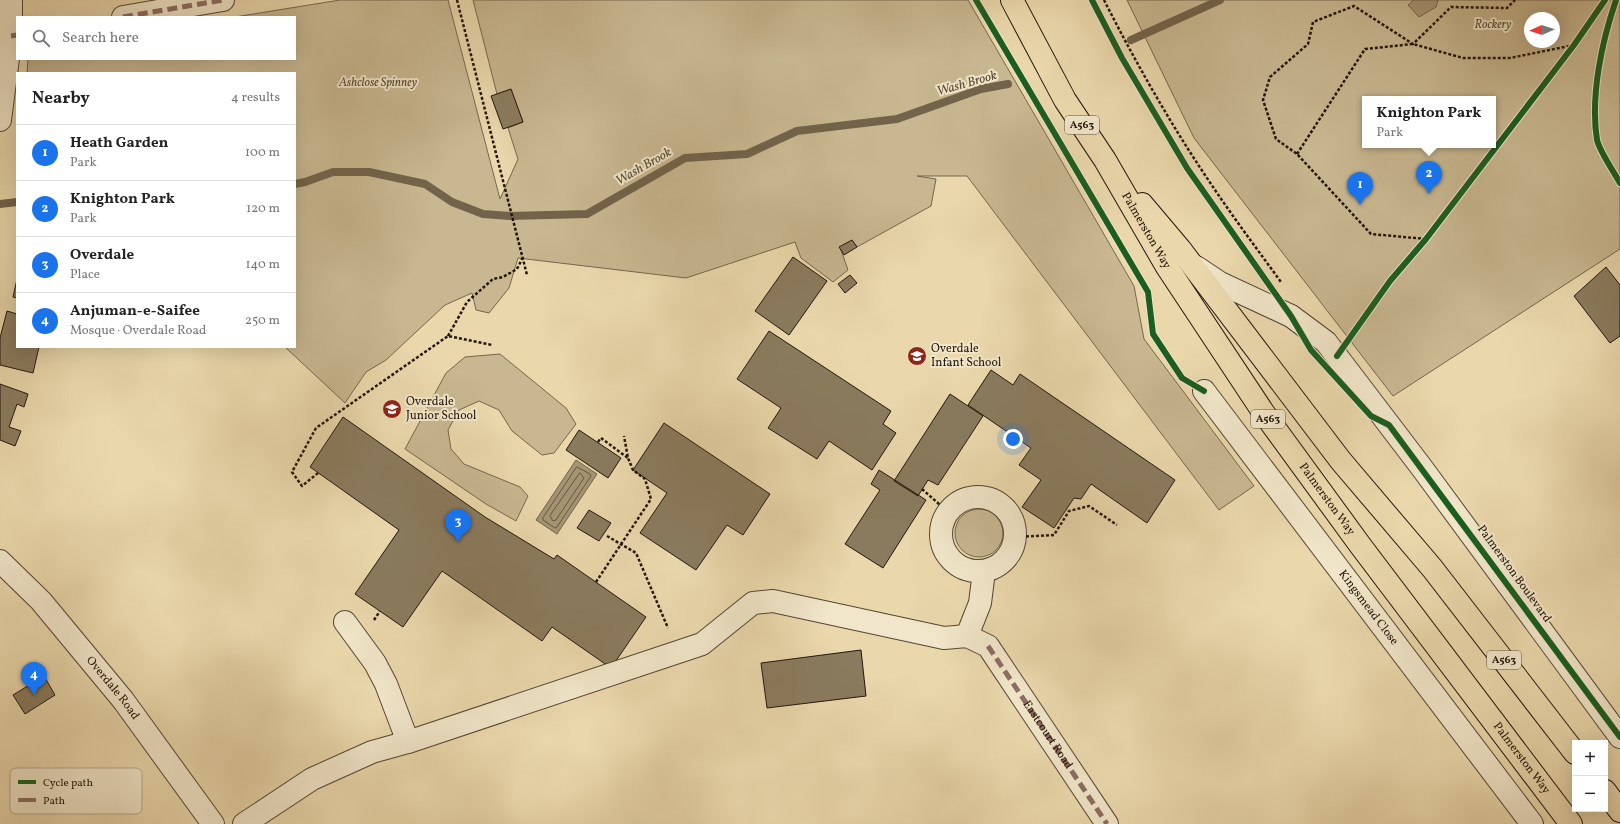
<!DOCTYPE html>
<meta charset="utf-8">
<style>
:root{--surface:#fff;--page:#f2f2f2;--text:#222;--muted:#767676;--line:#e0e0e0;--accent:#1a73e8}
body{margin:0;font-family:Vollkorn,serif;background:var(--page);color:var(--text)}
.controls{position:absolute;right:12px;bottom:12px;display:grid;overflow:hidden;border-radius:0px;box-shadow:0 4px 16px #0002}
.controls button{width:36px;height:36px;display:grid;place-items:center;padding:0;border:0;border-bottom:1px solid var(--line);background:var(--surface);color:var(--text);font:20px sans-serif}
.compass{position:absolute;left:1524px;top:12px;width:36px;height:36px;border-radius:50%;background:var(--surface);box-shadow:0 4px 16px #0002;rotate:267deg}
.you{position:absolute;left:1013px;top:439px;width:14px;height:14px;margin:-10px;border:3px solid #fff;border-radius:50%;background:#1a73e8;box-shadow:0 0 0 6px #1a73e833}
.badge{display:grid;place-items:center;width:26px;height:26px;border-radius:50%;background:var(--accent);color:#fff;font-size:13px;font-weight:700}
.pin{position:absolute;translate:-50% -33px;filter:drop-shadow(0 1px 2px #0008)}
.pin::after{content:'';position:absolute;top:21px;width:14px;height:12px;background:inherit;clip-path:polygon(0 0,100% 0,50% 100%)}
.popup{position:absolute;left:1362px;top:96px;width:134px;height:52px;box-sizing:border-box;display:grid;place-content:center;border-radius:0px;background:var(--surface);filter:drop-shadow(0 1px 3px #0005);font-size:13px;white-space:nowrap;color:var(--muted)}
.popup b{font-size:15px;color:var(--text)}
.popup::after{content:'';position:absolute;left:50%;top:100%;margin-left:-8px;border:8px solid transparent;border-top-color:var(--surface)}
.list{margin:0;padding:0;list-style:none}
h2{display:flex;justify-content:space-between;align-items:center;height:52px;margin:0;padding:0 16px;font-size:17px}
h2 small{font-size:13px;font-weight:400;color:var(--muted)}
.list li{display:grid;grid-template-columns:26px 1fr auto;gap:12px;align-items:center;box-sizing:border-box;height:56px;padding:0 16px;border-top:1px solid var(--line)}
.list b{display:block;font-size:15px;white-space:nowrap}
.list p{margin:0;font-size:13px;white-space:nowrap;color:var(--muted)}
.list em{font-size:13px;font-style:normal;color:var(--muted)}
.icon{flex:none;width:22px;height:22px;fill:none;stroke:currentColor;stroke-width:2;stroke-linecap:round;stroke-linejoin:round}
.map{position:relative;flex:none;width:1620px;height:824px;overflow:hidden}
.search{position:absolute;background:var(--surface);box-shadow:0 4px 16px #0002;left:16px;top:16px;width:280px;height:44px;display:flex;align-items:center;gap:10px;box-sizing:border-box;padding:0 14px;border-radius:0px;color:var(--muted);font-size:15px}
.panel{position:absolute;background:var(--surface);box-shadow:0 4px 16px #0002;left:16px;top:72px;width:280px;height:276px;border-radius:0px}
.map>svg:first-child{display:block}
.green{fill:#c8b790;stroke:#76664d;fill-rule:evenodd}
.water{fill:#a69675;stroke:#72634a}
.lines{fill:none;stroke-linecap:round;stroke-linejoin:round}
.shore{stroke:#645640;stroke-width:1}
.stream{stroke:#72634a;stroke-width:8}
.building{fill:#8a7b5e;stroke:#23160a}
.minor-casing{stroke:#554632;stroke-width:24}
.highway-casing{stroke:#23160a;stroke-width:24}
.path{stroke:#23160a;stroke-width:2.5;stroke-dasharray:3 2;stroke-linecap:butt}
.minor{stroke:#f1e6c9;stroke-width:22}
.highway{stroke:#ead8ac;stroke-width:22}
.quiet{stroke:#8d6e63;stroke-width:5;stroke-dasharray:10 5;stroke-linecap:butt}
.cycleway-casing{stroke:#f1e6c9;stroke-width:8}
.cycleway{stroke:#1b5e20;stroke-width:6}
.labels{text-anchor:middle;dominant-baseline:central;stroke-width:4;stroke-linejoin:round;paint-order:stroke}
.shield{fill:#f1e6c9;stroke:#615443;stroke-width:1}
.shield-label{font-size:11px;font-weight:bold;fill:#23160a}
.park-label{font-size:12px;font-style:italic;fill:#554632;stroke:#f1e6c9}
.street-label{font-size:12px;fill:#23160a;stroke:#f1e6c9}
.poi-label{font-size:12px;fill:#23160a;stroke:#f1e6c9;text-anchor:start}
.water-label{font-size:13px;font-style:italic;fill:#574935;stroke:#f1e6c9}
.key{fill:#f1e6c9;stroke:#b3a890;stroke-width:1}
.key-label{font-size:11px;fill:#23160a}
</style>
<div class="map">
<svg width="1620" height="824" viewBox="0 0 1620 824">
<rect width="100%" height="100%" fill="#ead8ac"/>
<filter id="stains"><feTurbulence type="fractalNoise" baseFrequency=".005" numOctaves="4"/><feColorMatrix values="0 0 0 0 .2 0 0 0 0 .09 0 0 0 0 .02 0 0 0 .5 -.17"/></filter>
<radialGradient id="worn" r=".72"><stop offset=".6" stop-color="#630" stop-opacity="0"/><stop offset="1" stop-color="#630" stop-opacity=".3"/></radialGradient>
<!-- green -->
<path class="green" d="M 340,0 L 448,0 L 500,199 L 518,159 L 508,128 L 523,122 L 511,89 L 497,94 L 473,0 L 968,0 L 1134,286 L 1144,339 L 1254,486 L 1219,510 L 967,176 L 917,176 L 936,179 L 931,206 L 857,247 L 852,240 L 840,247 L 848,270 L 833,282 L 801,258 L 795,242 L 686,278 L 518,258 L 509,288 L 489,313 L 476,310 L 472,293 L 445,305 L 386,360 L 366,372 L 345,403 L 285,347 L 295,347 L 295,73 L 27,73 L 28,59 L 295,59 L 295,17 L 235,17 Z
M 1127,0 L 1620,0 L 1620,249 L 1393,396 L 1194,138 ZM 1530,18 L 1554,18 L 1554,42 L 1530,42 ZM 1365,99 L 1493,99 L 1493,145 L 1365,145 Z
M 500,354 L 566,408 L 576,424 L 554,453 L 542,455 L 512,431 L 499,410 L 479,401 L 459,410 L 448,430 L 451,449 L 464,464 L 520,487 L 528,496 L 516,521 L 486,504 L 405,449 L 446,373 L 465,357 Z
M955 533a24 24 0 1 1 48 0a24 24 0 1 1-48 0Z"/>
<!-- water -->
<path class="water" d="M 1414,0 L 1438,0 L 1436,7 L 1419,17 L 1408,5 Z
M 576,460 L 597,474 L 557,534 L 536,520 Z"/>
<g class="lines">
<!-- shore -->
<path class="shore" d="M 577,467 L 590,474 L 591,476 L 557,527 L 555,528 L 543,520 L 543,518 Z
M 580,473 L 584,478 L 556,520 L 553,521 L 550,516 Z"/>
<!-- stream -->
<path class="stream" d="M 1131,40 L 1220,0
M 295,184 L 305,182 L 333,172 L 369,172 L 425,184 L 452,202 L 483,214 L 510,216 L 587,214 L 685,158 L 747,154 L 797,131 L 897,119 L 981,89 L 1008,84
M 0,204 L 17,202"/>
</g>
<!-- building -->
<path class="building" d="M 511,89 L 523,122 L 503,129 L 491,96 Z
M 852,240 L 857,247 L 844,255 L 839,247 Z
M 793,257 L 827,281 L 789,335 L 755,311 Z
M 1606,267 L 1620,285 L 1620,336 L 1610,343 L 1574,296 Z
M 850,275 L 857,283 L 845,293 L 838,284 Z
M 17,279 L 17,298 L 13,297 Z
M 7,311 L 17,314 L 17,347 L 39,347 L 33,373 L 0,365 L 0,338 Z
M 769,331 L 891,411 L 883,424 L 896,433 L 872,470 L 829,441 L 817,459 L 768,428 L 781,408 L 737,379 Z
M 991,370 L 1013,385 L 1020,374 L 1175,480 L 1147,523 L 1091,484 L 1081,499 L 1074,498 L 1054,528 L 1022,507 L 1041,480 L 1019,465 L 1031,448 L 968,405 Z
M 0,384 L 28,394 L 24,407 L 17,404 L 9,427 L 21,431 L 15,446 L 0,440 Z
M 950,394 L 983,416 L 938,485 L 928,480 L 918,496 L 894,481 Z
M 343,417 L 485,517 L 554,559 L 557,555 L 646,617 L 611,668 L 552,627 L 542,641 L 442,571 L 403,627 L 355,594 L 399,530 L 310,467 Z
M 664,423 L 770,494 L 743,535 L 727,525 L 696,570 L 640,533 L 667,493 L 633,470 Z
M 579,430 L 621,458 L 608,478 L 566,450 Z
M 879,470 L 926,500 L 883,568 L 845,544 L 880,490 L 871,484 Z
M 589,510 L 611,523 L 599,541 L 577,528 Z
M 861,650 L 866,696 L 767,708 L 761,663 Z
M 44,676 L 55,695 L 25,714 L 13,695 Z"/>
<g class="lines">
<defs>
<g id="minor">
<path d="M 123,17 L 223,0"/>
<path d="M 0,120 L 11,36 L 11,0"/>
<path d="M 1196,267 L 1220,283 L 1291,316 L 1326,342 L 1422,468 L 1620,737"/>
<path id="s1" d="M 1204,391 L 1532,824"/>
<circle cx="978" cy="534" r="37"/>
<path id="s2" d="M 0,561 L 41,601 L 123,700 L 213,824"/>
<path d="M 345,622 L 375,663 L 386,684 L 408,742"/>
<path d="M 967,636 L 980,603 L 984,571"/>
<path d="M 244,824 L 312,779 L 372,752 L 408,742 L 702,644 L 753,603 L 773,601 L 944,638 L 967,636 L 988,646 L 1107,824"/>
</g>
<g id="highway">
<path id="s3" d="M 1012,0 L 1065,100 L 1105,160 L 1167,267 L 1263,412 L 1360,545 L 1571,824"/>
<path d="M 1142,204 L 1180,249 L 1341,461 L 1432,568 L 1575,753"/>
<path d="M 1605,791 L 1620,811"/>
</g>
</defs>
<!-- minor casing -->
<use href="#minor" class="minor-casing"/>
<!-- highway casing -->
<use href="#highway" class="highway-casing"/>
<!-- path -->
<path class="path" d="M 457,0 L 527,275
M 1104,0 C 1136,63 1171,125 1211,184 C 1233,217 1257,249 1281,282
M 1297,154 L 1365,49 L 1413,44 L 1463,58 L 1510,58 L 1574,45
M 1426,239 L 1371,234 L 1297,154 L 1276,139 L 1263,100 L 1270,77 L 1308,44 L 1313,22 L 1354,6 L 1413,44 L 1451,7 L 1507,8 L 1515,0
M 448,336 L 467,302 L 493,279 L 503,277 L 517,269 L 523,257
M 598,442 L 601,438 L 628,458 L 624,436
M 318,473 L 302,486 L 292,472 L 316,428 L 448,336 L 492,345
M 922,489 L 948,512
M 607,536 L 636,553 L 668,628
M 1016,537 L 1054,535 L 1069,511 L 1089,506 L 1117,525
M 596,582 L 651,499 L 645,479 L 633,470 L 628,458
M 374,620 L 380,611"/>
<!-- minor -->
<use href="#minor" class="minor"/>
<!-- highway -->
<use href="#highway" class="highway"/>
<!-- quiet -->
<g class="quiet">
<path d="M 123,17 L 223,0"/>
<path d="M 11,36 L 17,35"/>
<path id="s4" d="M 988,646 L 1107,824"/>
</g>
<defs>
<path id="cycleway" d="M 976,0 L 1148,292 L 1153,334 L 1182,378 L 1204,391
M 1092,0 L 1122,58 L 1187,168 L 1291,316 L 1311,350 L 1371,416 L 1389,425 L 1620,737
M 1616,0 C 1602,41 1590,96 1597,140 C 1600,152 1614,172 1620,183
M 1337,356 L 1390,281 L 1426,239 L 1574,45 L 1605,0"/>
</defs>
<!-- cycleway casing -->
<use href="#cycleway" class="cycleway-casing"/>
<!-- cycleway -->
<use href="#cycleway" class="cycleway"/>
</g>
<!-- icons -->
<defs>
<symbol id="school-disc" viewBox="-11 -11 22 22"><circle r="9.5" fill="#8f2418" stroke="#f1e6c9"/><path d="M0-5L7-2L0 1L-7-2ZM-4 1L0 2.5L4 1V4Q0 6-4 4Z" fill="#fff"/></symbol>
</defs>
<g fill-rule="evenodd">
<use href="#school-disc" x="906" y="345" width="22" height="22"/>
<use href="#school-disc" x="381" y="398" width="22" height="22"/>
</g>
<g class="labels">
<!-- shield labels -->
<g class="shield">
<rect x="1065" y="116" width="34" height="18" rx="3"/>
<rect x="1251" y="410" width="34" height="18" rx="3"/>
<rect x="1487" y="651" width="34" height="18" rx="3"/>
</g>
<g class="shield-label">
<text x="1082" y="125">A563</text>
<text x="1268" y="419">A563</text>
<text x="1504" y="660">A563</text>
</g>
<!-- park labels -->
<g class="park-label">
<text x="1493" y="25">Rockery</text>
<text x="378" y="83">Ashclose Spinney</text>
</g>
<!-- street labels -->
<g class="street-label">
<text stroke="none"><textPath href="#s3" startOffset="267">Palmerston Way</textPath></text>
<text stroke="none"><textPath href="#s3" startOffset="591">Palmerston Way</textPath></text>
<text transform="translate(1514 574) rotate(54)">Palmerston Boulevard</text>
<text stroke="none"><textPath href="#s1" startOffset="272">Kingsmead Close</textPath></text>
<text stroke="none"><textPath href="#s2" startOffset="170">Overdale Road</textPath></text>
<text stroke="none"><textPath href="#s4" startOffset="107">Eastcourt Road</textPath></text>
<text stroke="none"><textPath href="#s3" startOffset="915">Palmerston Way</textPath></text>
</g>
<!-- poi labels -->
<g class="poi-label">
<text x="931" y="349">Overdale<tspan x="931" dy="14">Infant School</tspan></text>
<text x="406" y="402">Overdale<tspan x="406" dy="14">Junior School</tspan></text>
</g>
<!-- water labels -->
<g class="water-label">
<text transform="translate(967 84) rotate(-16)">Wash Brook</text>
<text transform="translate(644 167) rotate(-30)">Wash Brook</text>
</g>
</g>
<!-- legend -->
<rect x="10" y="768" width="132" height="46" rx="6" class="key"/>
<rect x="18" y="780" width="18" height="4" fill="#1b5e20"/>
<rect x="18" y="798" width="18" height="4" fill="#8d6e63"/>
<g class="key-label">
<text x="43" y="786">Cycle path</text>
<text x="43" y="804">Path</text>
</g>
<rect width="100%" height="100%" filter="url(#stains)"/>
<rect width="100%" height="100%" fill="url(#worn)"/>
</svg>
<div class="controls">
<button>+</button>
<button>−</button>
</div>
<svg class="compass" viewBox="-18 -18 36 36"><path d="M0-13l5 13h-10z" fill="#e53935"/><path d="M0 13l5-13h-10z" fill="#767676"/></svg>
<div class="you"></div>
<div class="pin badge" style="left:1360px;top:205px">1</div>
<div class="pin badge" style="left:1429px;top:194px">2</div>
<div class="popup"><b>Knighton Park</b>Park</div>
<div class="pin badge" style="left:458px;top:542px">3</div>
<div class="pin badge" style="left:34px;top:695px">4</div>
<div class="search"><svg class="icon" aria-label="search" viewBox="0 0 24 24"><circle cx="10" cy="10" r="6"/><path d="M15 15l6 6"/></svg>Search here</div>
<section class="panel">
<h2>Nearby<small>4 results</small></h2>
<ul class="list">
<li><span class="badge">1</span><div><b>Heath Garden</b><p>Park</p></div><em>100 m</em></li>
<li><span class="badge">2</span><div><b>Knighton Park</b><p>Park</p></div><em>120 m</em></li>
<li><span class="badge">3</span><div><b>Overdale</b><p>Place</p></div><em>140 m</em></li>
<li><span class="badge">4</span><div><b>Anjuman-e-Saifee</b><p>Mosque · Overdale Road</p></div><em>250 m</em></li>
</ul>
</section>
</div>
